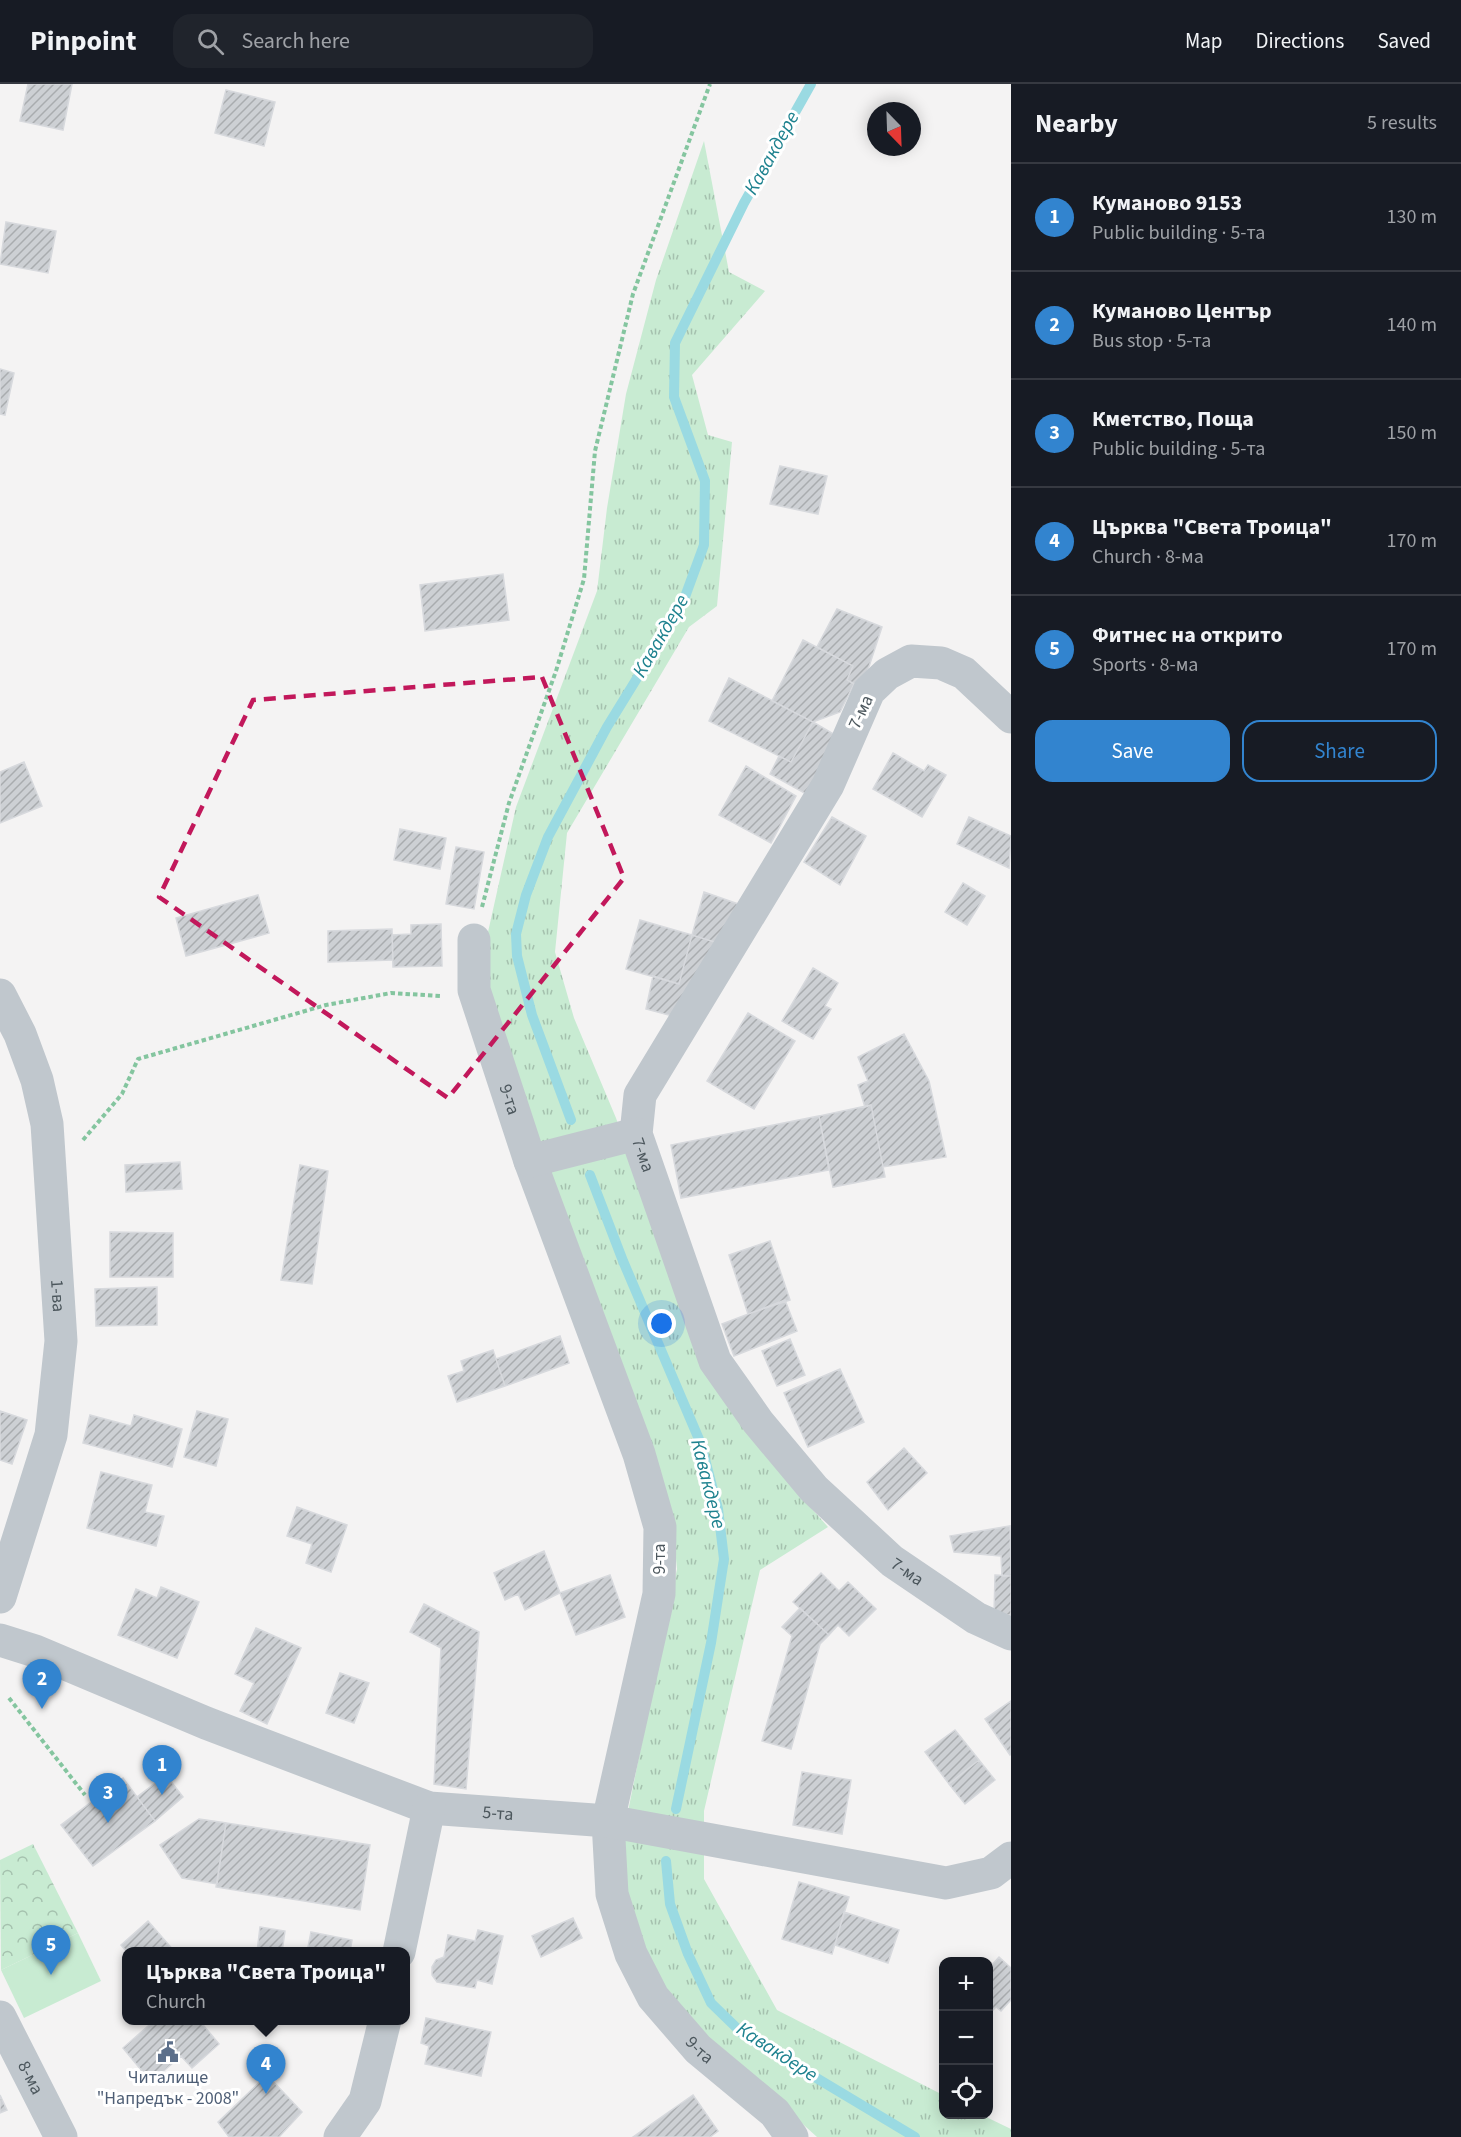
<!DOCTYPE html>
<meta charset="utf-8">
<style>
:root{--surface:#171b24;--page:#20242c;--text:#f1f3f6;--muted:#9ea1a6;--line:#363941;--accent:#3284cf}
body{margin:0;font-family:"Source Sans 3",sans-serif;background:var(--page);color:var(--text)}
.controls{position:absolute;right:18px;bottom:18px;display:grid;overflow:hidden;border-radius:12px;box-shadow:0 3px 15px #0003}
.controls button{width:54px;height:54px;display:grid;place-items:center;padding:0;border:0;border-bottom:2px solid var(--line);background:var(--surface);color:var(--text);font:30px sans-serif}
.compass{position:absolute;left:867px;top:18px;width:54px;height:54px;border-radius:50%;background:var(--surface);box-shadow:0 3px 15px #0003;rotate:157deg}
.you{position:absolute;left:662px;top:1240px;width:21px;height:21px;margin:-15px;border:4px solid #fff;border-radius:50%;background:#1a73e8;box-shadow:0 0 0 9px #1a73e833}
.badge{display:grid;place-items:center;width:39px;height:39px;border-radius:50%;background:var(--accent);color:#fff;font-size:20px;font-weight:700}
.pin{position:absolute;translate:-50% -50px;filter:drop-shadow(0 2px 3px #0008)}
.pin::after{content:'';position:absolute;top:32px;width:21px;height:18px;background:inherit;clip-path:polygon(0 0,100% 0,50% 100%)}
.popup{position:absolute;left:122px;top:1863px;width:288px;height:78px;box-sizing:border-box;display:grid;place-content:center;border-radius:12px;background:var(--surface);filter:drop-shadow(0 2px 4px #0005);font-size:20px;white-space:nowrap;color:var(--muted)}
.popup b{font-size:22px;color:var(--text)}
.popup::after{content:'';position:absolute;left:50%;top:100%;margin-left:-12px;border:12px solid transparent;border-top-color:var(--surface)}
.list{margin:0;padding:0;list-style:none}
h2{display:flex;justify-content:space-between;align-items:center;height:78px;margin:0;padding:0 24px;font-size:26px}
h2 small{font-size:20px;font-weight:400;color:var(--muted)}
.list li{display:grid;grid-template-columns:39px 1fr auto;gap:18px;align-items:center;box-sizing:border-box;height:108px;padding:0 24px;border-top:2px solid var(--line)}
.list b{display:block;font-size:22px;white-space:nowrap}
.list p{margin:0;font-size:20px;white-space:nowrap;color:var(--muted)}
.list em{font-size:20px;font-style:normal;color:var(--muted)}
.actions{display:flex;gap:12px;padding:18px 24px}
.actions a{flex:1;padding:14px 0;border:2px solid var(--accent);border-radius:18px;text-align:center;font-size:21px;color:var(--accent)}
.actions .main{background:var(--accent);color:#fff}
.icon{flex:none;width:33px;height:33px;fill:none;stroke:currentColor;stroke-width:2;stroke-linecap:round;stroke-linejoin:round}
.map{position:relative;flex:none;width:1011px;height:2053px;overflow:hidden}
header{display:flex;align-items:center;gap:36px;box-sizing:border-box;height:84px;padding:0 30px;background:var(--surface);border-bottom:2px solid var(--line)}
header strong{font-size:28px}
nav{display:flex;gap:33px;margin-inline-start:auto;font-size:21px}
.search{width:420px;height:54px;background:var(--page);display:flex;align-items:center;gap:15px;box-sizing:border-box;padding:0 21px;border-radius:18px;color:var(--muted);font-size:22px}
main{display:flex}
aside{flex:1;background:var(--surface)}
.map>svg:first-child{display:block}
.grass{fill:url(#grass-tufts)}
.forest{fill:url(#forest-crowns)}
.pitch{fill:#c8ebd2}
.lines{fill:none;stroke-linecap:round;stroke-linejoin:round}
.stream{stroke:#9adae2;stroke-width:10}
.building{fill:url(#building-hatch);stroke:#d7d9dd;stroke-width:1.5}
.path{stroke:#84c59f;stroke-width:4;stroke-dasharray:4.5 3;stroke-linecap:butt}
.minor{stroke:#c0c7cd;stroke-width:33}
.marked{fill:none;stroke:#c2185b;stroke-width:4.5;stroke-dasharray:12 8;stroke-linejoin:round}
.labels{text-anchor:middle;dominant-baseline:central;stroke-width:6;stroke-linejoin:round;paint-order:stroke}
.street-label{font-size:18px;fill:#4c575d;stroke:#fff}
.service-label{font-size:18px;fill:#4e5e75;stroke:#fff}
.water-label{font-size:20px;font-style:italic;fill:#1e828f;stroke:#fff}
</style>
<header>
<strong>Pinpoint</strong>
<div class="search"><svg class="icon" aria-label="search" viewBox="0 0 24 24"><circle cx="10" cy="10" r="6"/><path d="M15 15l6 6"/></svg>Search here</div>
<nav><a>Map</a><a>Directions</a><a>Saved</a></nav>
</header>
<main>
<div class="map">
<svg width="1011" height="2053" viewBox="0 0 1011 2053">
<defs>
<pattern id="grass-tufts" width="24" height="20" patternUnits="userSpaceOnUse" patternTransform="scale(1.5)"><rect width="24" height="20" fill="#c8ebd2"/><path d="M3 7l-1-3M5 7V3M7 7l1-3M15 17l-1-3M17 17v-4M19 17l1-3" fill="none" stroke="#a5c1ae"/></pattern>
<pattern id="forest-crowns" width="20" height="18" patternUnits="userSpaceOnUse" patternTransform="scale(1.5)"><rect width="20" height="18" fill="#c8ebd2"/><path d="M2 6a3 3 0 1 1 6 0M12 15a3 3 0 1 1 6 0" fill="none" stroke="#a5c1ae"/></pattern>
<pattern id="building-hatch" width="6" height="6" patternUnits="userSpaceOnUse" patternTransform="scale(1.5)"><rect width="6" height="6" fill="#cdd0d4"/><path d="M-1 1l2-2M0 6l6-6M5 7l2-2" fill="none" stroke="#a9acaf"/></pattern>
</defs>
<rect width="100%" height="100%" fill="#f4f3f3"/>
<!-- grass -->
<path class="grass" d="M 704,57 L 729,188 L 765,207 L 692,291 L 708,351 L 732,358 L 717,522 L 689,543 L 567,749 L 555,868 L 574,934 L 616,1034 L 663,1166 L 789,1399 L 828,1443 L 760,1486 L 704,1727 L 704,1795 L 777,1926 L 943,2011 L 944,2030 L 982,2031 L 1011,2045 L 1011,2053 L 817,2053 L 683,1931 L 642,1870 L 622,1819 L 621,1762 L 677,1485 L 671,1424 L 486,907 L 486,857 L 516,723 L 597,507 L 607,424 L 626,310 L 656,196 Z"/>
<!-- forest -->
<path class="forest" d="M 33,1760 L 78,1849 L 1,1886 L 0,1776 Z"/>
<!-- pitch -->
<path class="pitch" d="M 78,1849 L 101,1897 L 24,1934 L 1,1886 Z"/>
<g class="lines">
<!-- stream -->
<path class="stream" d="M 571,1036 L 532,931 L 517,872 L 516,850 L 526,811 L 548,753 L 607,643 L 682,521 L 704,461 L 705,397 L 674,313 L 675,259 L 744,119 L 811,0
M 590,1091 L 623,1177 L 701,1360 L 718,1425 L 724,1475 L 711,1559 L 676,1725
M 666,1777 L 670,1820 L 688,1870 L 711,1919 L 743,1950 L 915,2053"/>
</g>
<!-- building -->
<path class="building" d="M 28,0 L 72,0 L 63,46 L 20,37 Z
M 226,6 L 275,18 L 264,62 L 215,49 Z
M 6,138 L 56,147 L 48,189 L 0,180 Z
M 0,285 L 14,289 L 5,331 L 0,330 Z
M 780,382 L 827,392 L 818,430 L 770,420 Z
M 503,490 L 509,536 L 425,547 L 420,501 Z
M 837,525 L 882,543 L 862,604 L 847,596 L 853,582 L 817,563 Z
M 803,556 L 853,582 L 847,596 L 854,600 L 840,628 L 813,638 L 772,617 Z
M 729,594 L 813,638 L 791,678 L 709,637 Z
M 813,638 L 837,652 L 808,711 L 770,690 L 779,672 L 791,678 Z
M 893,669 L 924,687 L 928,681 L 946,691 L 922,733 L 873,705 Z
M 24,678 L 42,722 L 0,739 L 0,688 Z
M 746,682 L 796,712 L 771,759 L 719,731 Z
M 832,733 L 866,752 L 840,801 L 804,778 Z
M 969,733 L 1011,752 L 1009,784 L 957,760 Z
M 400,745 L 446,754 L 440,785 L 394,776 Z
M 456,763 L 484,768 L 474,825 L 446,820 Z
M 963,799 L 985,812 L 967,841 L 945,828 Z
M 704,808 L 741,821 L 718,859 L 692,851 Z
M 258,811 L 269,849 L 186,872 L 176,834 Z
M 640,836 L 692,851 L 679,900 L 626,885 Z
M 441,840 L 442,882 L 393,883 L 392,851 L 411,850 L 411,841 Z
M 392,845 L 393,876 L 328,878 L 328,847 Z
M 692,851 L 718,859 L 676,933 L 646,925 L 653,892 L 679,900 Z
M 813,884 L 838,899 L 825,922 L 831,925 L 813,955 L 782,937 Z
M 748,929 L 795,957 L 754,1025 L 707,997 Z
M 904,950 L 929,997 L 946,1073 L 883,1083 L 871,1021 L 865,1023 L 858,1001 L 868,997 L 858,973 Z
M 871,1021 L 885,1093 L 833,1103 L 819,1032 Z
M 819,1032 L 829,1086 L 681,1114 L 671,1061 Z
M 180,1078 L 182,1105 L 126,1108 L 125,1081 Z
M 300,1081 L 328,1087 L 312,1200 L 281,1196 Z
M 110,1148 L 173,1149 L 173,1193 L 110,1193 Z
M 770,1157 L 790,1216 L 748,1230 L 729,1171 Z
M 157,1203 L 157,1241 L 96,1242 L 95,1205 Z
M 785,1216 L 797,1247 L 734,1272 L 722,1240 Z
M 560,1252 L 569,1279 L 505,1302 L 496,1275 Z
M 790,1255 L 805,1291 L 777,1302 L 762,1267 Z
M 493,1266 L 505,1302 L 457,1318 L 448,1292 L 464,1287 L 461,1277 Z
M 840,1285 L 864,1338 L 808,1363 L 784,1309 Z
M 0,1327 L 27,1336 L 12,1380 L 0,1376 Z
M 197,1327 L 228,1335 L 216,1382 L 184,1373 Z
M 90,1331 L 131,1342 L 134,1331 L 182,1345 L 172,1383 L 83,1359 Z
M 904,1364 L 927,1389 L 888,1426 L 867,1398 Z
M 101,1388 L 152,1401 L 145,1428 L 164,1432 L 156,1462 L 87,1444 Z
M 297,1423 L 347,1441 L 331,1488 L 306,1479 L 312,1460 L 287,1452 Z
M 1010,1442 L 1011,1492 L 1002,1492 L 1001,1472 L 954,1468 L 950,1452 Z
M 544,1467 L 560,1509 L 525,1526 L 518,1510 L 505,1516 L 494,1489 Z
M 821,1489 L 839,1507 L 848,1498 L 876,1525 L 849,1552 L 838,1541 L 829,1551 L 793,1518 Z
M 610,1491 L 625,1533 L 576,1551 L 560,1509 Z
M 995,1491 L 1011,1492 L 1011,1531 L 994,1531 Z
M 161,1503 L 199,1518 L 177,1574 L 118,1551 L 136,1505 L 157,1514 Z
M 424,1520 L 479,1548 L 466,1705 L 434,1700 L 441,1564 L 410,1548 Z
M 800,1524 L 829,1551 L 820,1560 L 791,1665 L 762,1657 L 792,1552 L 782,1543 Z
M 256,1544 L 301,1564 L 267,1640 L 240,1627 L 254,1599 L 235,1590 Z
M 340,1589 L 369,1599 L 354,1639 L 326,1629 Z
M 1011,1617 L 1011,1670 L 1010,1671 L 985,1635 Z
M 955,1646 L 979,1676 L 949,1700 L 925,1668 Z
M 979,1676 L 995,1696 L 965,1720 L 949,1700 Z
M 802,1688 L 851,1696 L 842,1750 L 793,1741 Z
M 166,1691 L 183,1713 L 155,1737 L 137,1713 Z
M 123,1694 L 155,1737 L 93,1782 L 61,1741 Z
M 199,1735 L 226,1739 L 217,1800 L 182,1794 L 160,1761 Z
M 226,1739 L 370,1761 L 360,1826 L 216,1803 Z
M 799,1798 L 849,1813 L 832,1870 L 782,1855 Z
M 844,1828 L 899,1846 L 888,1879 L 835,1861 Z
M 573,1834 L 582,1854 L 541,1873 L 532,1852 Z
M 148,1837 L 175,1868 L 127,1868 L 121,1861 Z
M 260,1843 L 285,1847 L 282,1868 L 257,1868 Z
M 478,1846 L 503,1852 L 492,1900 L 477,1896 L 475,1904 L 437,1898 L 432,1891 L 432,1883 L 436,1876 L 444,1873 L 448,1851 L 475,1857 Z
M 311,1848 L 352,1856 L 350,1868 L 307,1868 Z
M 999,1873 L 1011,1884 L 1011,1916 L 1001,1927 L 996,1923 L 988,1931 L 988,1885 Z
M 426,1934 L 491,1948 L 481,1992 L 425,1980 L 429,1962 L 421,1959 Z
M 155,1936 L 199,1936 L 219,1960 L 192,1984 L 181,1972 L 151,1998 L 123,1964 Z
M 267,1991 L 302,2028 L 279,2053 L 229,2053 L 218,2038 Z
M 0,2011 L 7,2026 L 0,2029 Z
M 693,2011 L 718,2047 L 710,2053 L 633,2053 Z"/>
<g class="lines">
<!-- path -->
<path class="path" d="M 482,823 L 509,719 L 556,587 L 584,495 L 595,367 L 633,210 L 710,0
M 83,1056 L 122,1010 L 138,975 L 326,921 L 391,909 L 440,912
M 9,1614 L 85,1711"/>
<!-- minor -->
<g class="minor">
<path id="s1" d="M 1011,633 L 964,589 L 941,579 L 911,577 L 887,590 L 869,607 L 828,701 L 640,1011 L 636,1050 L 715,1277 L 758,1338 L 814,1405 L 892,1477 L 976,1534 L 1011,1550"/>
<path id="s2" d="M 474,856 L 474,906 L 530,1077 L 639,1370 L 660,1443 L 659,1510 L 608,1737 L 612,1810 L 631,1870 L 653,1913 L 698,1965 L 775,2029 L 792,2053"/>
<path id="s3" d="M 0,911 L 20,950 L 37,996 L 47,1040 L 61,1257 L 51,1351 L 0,1513"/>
<path d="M 530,1077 L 636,1050"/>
<path id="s4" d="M 0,1556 L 35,1567 L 206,1639 L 429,1724 L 608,1737 L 946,1799 L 991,1789 L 1011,1774"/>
<path d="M 399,1868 L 429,1724"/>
<path id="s5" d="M 0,1933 L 61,2053"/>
<path d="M 340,2053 L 365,2017 L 385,1936"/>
</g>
</g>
<!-- marked area -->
<path class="marked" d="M 542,593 L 624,794 L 448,1014 L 159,813 L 253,616 Z"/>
<!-- icons -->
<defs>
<symbol id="civic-bare" viewBox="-9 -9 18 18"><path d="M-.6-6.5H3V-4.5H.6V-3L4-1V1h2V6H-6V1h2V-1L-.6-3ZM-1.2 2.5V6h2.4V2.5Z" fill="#5c6f8a" stroke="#fff" stroke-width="2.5" paint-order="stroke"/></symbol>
</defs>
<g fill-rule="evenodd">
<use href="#civic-bare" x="153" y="1953" width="30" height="30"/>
</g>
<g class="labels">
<!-- street labels -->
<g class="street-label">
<text transform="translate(861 628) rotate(-65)">7-ма</text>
<text stroke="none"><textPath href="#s2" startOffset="165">9-та</textPath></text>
<text stroke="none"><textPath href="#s1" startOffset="698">7-ма</textPath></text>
<text stroke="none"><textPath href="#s3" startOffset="310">1-ва</textPath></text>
<text transform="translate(659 1475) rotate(-90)">9-та</text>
<text stroke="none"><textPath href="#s1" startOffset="1203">7-ма</textPath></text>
<text stroke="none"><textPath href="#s4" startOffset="530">5-та</textPath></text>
<text stroke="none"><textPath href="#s2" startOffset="1173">9-та</textPath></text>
<text stroke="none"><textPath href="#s5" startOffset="68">8-ма</textPath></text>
</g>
<!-- service labels -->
<g class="service-label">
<text x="168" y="1993">Читалище<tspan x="168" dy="21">"Напредък - 2008"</tspan></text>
</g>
<!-- water labels -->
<g class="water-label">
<text transform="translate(772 69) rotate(-61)">Кавакдере</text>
<text transform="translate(661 552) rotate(-60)">Кавакдере</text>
<text transform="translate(708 1400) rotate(76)">Кавакдере</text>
<text transform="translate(777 1968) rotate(33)">Кавакдере</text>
</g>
</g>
</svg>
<div class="controls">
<button>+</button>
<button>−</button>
<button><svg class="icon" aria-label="locate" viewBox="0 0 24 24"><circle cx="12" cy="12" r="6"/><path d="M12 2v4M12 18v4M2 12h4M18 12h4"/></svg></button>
</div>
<svg class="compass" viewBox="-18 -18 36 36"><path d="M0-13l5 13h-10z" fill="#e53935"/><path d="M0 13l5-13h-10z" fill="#9ea1a6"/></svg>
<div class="you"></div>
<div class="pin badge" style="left:162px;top:1711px">1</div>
<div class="pin badge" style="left:42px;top:1625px">2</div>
<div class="pin badge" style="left:108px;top:1739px">3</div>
<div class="pin badge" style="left:266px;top:2010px">4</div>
<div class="popup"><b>Църква &quot;Света Троица&quot;</b>Church</div>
<div class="pin badge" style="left:51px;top:1891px">5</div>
</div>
<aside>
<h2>Nearby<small>5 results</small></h2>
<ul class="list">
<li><span class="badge">1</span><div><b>Куманово 9153</b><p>Public building · 5-та</p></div><em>130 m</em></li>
<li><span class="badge">2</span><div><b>Куманово Център</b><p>Bus stop · 5-та</p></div><em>140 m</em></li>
<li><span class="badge">3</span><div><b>Кметство, Поща</b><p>Public building · 5-та</p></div><em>150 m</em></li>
<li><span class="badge">4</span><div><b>Църква &quot;Света Троица&quot;</b><p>Church · 8-ма</p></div><em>170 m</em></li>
<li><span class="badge">5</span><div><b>Фитнес на открито</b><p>Sports · 8-ма</p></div><em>170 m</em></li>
</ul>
<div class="actions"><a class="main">Save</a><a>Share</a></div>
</aside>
</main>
